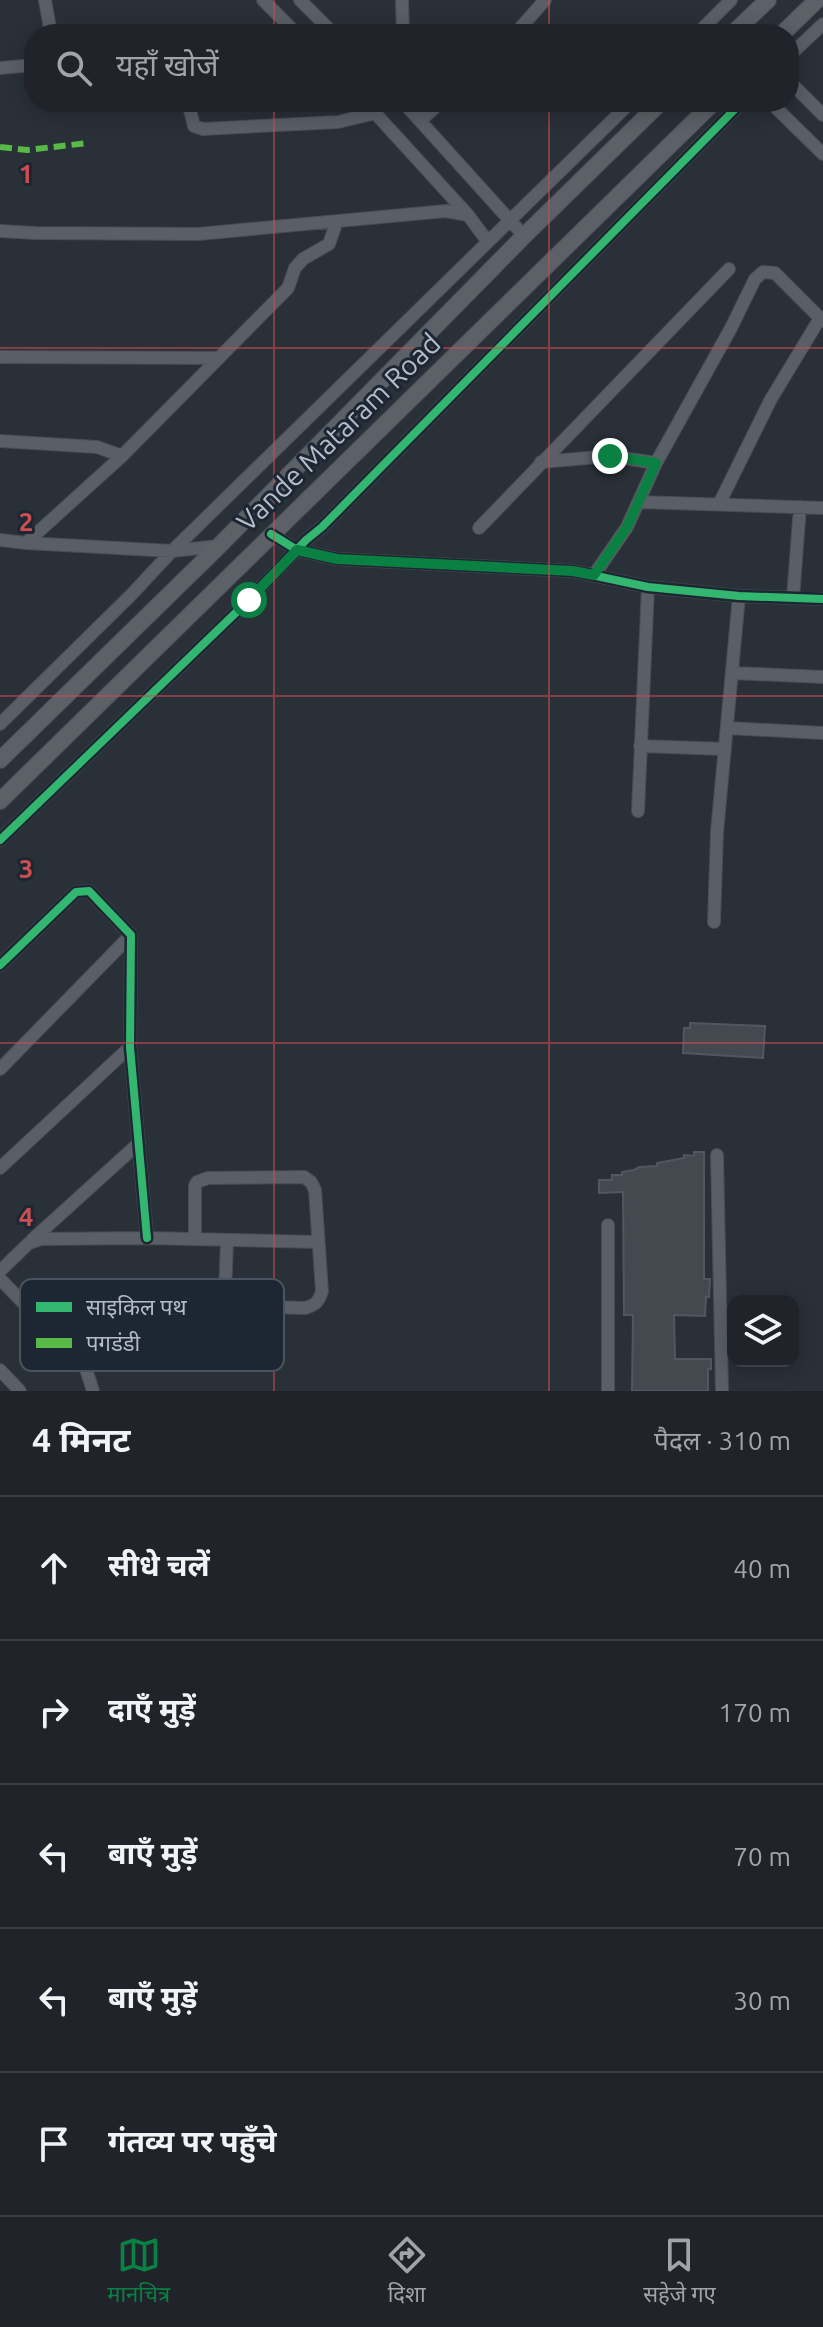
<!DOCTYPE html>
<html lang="hi">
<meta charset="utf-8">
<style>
:root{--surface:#20242a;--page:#2d3036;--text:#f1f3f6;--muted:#a2a4a8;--line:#3d4147;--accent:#0b8043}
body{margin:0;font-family:Ubuntu,"Noto Sans Devanagari",sans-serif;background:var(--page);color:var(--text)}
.controls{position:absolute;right:24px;bottom:24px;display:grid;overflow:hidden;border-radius:16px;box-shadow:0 4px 20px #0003}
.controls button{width:72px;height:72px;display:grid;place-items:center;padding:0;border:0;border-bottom:2px solid var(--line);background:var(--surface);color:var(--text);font:40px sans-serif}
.stop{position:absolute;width:24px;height:24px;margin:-18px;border:6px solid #0b8043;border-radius:50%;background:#fff}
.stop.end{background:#0b8043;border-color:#fff;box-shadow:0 2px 8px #0008}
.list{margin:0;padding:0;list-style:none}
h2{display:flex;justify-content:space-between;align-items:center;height:104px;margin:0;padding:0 32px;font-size:34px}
h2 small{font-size:26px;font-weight:400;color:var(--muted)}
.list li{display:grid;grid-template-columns:52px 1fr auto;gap:24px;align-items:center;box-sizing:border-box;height:144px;padding:0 32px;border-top:2px solid var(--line)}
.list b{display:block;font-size:30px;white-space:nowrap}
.list em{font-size:26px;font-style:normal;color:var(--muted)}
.icon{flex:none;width:44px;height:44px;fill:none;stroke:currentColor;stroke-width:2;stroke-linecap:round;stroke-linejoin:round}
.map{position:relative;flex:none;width:823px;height:1391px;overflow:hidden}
.search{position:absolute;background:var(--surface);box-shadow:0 4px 20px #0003;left:24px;right:24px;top:24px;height:88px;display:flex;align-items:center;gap:20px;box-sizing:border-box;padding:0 28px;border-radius:32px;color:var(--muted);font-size:30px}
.sheet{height:824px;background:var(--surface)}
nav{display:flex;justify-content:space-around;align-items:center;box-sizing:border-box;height:112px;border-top:2px solid var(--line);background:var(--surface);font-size:22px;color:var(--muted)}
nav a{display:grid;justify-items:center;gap:4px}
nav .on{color:var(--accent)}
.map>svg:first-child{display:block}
.building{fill:#444950;stroke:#52575f;stroke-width:2}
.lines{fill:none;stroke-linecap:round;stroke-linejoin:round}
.minor-casing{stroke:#484c53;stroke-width:14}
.major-casing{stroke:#484c55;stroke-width:18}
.minor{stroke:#5a5e66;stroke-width:12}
.major{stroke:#5c6168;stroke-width:16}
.quiet{stroke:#58b947;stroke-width:6;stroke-dasharray:12 6;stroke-linecap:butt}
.cycleway-casing{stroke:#1d2633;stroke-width:13}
.cycleway{stroke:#33b770;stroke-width:8}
.route{stroke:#0b8043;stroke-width:10}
.grid{fill:none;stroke:#ce4d50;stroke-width:2;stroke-opacity:0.55}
.labels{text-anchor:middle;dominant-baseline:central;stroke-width:6;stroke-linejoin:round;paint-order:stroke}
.street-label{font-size:28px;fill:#b4bcc9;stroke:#1d2633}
.key{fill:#1d2633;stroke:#4a5360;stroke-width:2}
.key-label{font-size:22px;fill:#b4bcc9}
.grid-label{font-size:26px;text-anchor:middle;font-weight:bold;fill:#ce4d50;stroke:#1d2633;stroke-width:6;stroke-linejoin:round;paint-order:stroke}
</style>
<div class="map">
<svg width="823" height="1391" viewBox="0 0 823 1391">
<rect width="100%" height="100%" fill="#2a3038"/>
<!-- building -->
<path class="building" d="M 690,1023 L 765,1026 L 763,1058 L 683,1053 L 684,1028 L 690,1028 Z
M 694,1152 L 704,1152 L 704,1279 L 710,1279 L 709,1297 L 706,1297 L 705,1316 L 674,1315 L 675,1359 L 711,1359 L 711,1369 L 708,1369 L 708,1391 L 632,1391 L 633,1315 L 624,1315 L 623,1192 L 599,1193 L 599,1180 L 612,1180 L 612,1175 L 622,1175 L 622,1172 L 634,1170 L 639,1167 L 657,1166 L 657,1163 L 684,1158 L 684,1155 L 694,1156 Z"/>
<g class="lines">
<defs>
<path id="minor" d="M 45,0 L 51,34
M 263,0 L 297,34
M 300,0 L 334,34
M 402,0 L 403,34
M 515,34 L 545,0
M 697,34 L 731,0
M 789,56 L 823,24
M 0,68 L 34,65
M 789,81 L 823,115
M 188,102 L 194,126 L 203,129 L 338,122 L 376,113
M 365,102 L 468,215 L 488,242
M 403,102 L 524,236
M 770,102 L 823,154
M 421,120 L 441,102
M 0,231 L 35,233 L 198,234 L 446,211 L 468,215
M 0,357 L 219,358
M 0,441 L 97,447 L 122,456
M 541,462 L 610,456 L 656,463
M 639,502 L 823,508
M 719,504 L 771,399 L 820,318
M 479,528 L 729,269
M 271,534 L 297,550 L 337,559 L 573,571 L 648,587 L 739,596 L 823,599
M 0,540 L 26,543 L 172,551 L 219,546
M 26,543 L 122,456 L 288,288 L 295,268 L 303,259 L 329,244 L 337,221
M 594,575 L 627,527 L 656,463 L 731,328 L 755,279 L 763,272 L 775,273 L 823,321
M 793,598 L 800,507
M 733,673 L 823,677
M 0,724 L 132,594 L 172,551 L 631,102
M 728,728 L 823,733
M 640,746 L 725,749
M 638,811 L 648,587
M 0,840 L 249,600 L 306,540 L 322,527 L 742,102
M 714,922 L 717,832 L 739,596
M 0,965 L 76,892 L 89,891 L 131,935 L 130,1047 L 147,1238
M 0,1069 L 131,935
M 717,1155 L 722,1391
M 0,1168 L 130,1047
M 195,1239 L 195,1186 L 197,1182 L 208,1178 L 304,1177 L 311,1182 L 315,1190 L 322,1291 C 319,1302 315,1305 305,1308 L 233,1306 L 228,1304 L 225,1293 L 227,1241
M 32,1240 L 139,1143
M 0,1271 L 29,1243 L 41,1239 L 147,1238 L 318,1242
M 0,1279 L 85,1366 L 93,1391
M 0,1370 L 20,1391
M 608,1391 L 608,1225"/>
<path id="major" d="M 732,34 L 768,0
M 782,34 L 817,0
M 0,760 L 219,546 L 524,236 L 661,102
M 0,801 L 714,102"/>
</defs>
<!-- minor casing -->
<use href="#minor" class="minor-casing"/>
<!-- major casing -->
<use href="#major" class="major-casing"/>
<!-- minor -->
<use href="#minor" class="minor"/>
<!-- major -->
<use href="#major" class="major"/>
<!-- quiet -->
<path class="quiet" d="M 0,147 L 27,150 L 88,143"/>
<defs>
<path id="cycleway" d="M 271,534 L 297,550 L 337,559 L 573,571 L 648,587 L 739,596 L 823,599
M 0,840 L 249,600 L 306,540 L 322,527 L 742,102
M 0,965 L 76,892 L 89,891 L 131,935 L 130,1047 L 147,1238"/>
</defs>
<!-- cycleway casing -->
<use href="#cycleway" class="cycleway-casing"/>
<!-- cycleway -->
<use href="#cycleway" class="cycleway"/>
</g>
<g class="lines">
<!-- route -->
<path class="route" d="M 249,600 L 297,550 L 337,559 L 573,571 L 594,575 L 627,527 L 656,463 L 610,456"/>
</g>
<!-- grid -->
<path class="grid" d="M 274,0 L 274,34M 549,0 L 549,34M 274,102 L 274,1391M 549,102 L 549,1391M 0,348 L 823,348M 0,696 L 823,696M 0,1043 L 823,1043"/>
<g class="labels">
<!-- street labels -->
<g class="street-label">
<text transform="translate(338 432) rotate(-44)">Vande Mataram Road</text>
</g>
</g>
<!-- legend -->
<rect x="20" y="1279" width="264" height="92" rx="12" class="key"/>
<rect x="36" y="1302" width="36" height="10" fill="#33b770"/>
<rect x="36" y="1338" width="36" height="10" fill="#58b947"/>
<g class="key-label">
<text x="86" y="1315">साइकिल पथ</text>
<text x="86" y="1351">पगडंडी</text>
</g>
<g class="grid-label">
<text x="26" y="183">1</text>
<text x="26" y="531">2</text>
<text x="26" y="878">3</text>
<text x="26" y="1226">4</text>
</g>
</svg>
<div class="controls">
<button><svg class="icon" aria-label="layers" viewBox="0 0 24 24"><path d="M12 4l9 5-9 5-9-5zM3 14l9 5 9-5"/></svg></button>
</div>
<div class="stop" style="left:249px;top:600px"></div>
<div class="stop end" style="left:610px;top:456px"></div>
<div class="search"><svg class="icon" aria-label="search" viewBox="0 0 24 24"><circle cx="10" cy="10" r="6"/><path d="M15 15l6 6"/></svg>यहाँ खोजें</div>
</div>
<section class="sheet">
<h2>4 मिनट<small>पैदल · 310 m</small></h2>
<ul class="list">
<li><svg class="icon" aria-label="ahead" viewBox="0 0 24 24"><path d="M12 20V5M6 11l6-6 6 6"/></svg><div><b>सीधे चलें</b></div><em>40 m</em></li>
<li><svg class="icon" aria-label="right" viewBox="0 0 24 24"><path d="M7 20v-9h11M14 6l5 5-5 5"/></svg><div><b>दाएँ मुड़ें</b></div><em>170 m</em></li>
<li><svg class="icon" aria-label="left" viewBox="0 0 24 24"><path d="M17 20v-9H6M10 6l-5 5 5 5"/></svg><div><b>बाएँ मुड़ें</b></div><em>70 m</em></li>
<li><svg class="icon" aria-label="left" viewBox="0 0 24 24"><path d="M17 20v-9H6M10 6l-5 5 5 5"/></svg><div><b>बाएँ मुड़ें</b></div><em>30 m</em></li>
<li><svg class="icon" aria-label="arrive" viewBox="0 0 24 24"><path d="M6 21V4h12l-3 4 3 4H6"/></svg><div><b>गंतव्य पर पहुँचे</b></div></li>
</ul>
</section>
<nav>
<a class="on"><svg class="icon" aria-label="map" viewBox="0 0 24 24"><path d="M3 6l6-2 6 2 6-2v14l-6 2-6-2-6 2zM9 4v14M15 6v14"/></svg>मानचित्र</a>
<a><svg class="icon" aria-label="directions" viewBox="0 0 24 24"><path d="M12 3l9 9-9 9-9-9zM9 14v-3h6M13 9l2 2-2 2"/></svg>दिशा</a>
<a><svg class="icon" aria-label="saved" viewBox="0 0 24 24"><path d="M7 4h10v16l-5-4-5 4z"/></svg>सहेजे गए</a>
</nav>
